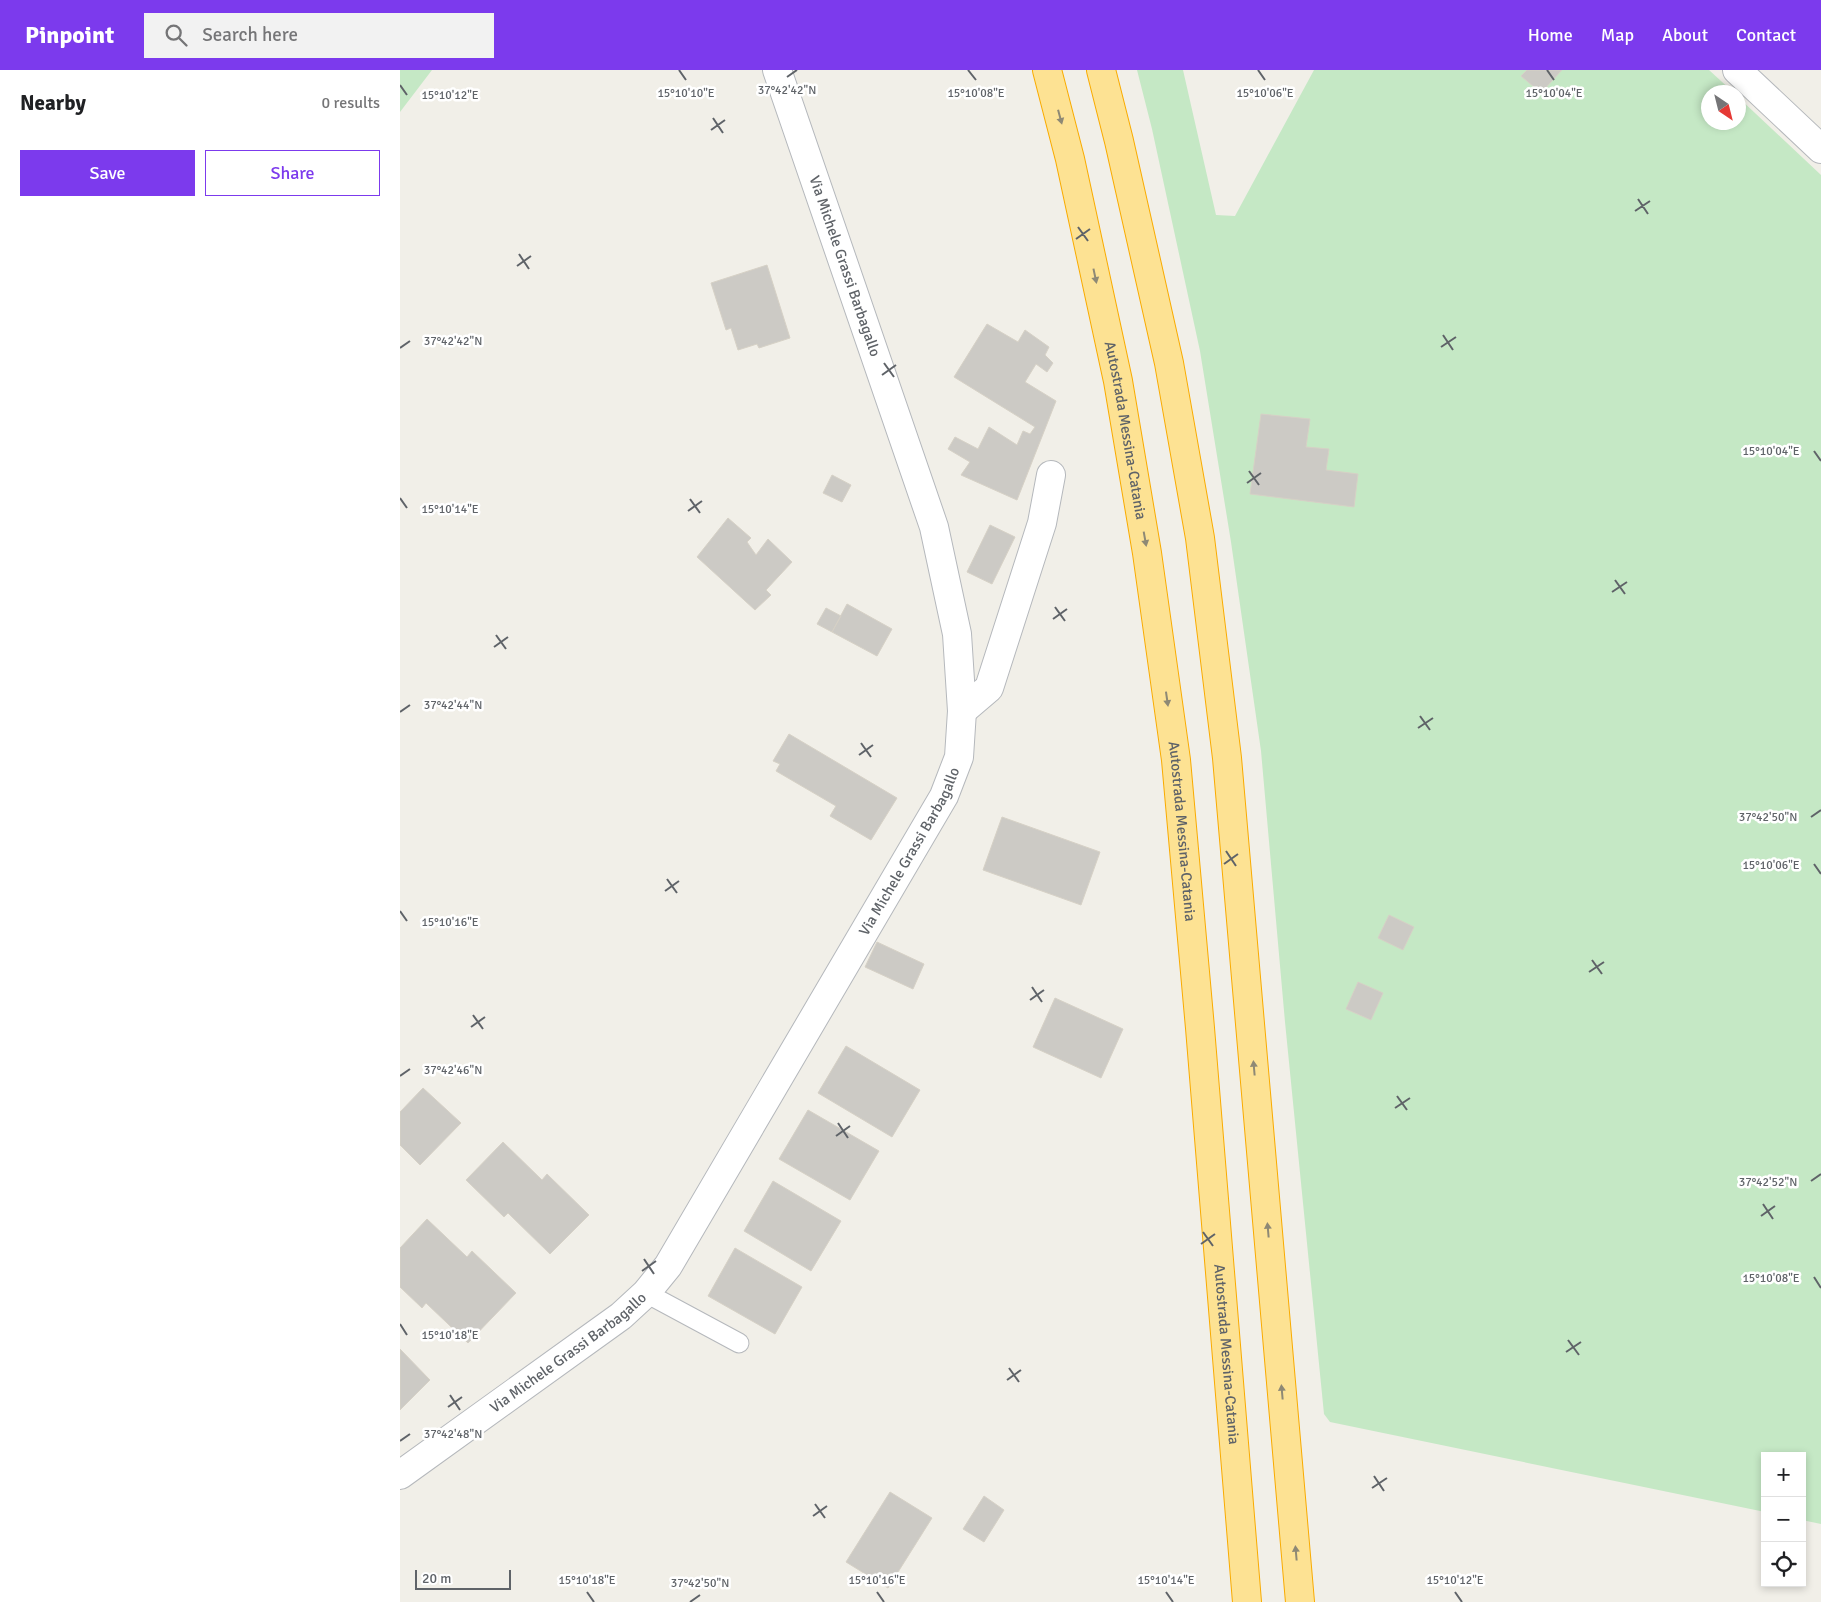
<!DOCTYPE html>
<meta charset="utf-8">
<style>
:root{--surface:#fff;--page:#f2f2f2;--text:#202124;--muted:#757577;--line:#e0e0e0;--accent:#7c3aed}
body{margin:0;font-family:Signika,sans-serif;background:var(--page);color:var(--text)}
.controls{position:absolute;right:15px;bottom:15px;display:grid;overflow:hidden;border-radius:0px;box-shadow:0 2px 8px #0003}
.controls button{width:45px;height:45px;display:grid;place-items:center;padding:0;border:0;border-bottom:1px solid var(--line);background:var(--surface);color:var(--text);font:25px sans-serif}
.compass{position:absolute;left:1301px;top:15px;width:45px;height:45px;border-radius:50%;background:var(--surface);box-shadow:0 2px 8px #0003;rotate:145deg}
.scale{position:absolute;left:15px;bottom:12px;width:96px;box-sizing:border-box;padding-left:5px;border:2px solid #5f6368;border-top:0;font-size:14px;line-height:18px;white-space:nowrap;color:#5f6368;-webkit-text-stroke:4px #fff;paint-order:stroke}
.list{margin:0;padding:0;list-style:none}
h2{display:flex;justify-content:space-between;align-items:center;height:65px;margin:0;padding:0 20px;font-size:21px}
h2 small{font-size:16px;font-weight:400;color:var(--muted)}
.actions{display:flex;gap:10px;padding:15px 20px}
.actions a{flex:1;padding:11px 0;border:1px solid var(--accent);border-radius:0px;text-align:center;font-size:18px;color:var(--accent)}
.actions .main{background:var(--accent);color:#fff}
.icon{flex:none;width:28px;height:28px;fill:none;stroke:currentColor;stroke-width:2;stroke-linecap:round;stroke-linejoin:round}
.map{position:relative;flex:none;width:1421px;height:1532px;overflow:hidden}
header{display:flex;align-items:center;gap:30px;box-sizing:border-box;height:70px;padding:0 25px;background:var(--accent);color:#fff}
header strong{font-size:24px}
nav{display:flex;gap:28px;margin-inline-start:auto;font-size:18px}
.search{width:350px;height:45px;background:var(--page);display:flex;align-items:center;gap:12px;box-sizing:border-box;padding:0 18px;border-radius:0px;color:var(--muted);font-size:19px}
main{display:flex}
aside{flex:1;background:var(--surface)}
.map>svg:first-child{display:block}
.green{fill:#c5e8c5}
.building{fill:#cccac5;stroke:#d6d1c6}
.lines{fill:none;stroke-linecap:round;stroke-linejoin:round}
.service-casing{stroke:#b5b8bc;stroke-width:21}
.minor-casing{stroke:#b5b8bc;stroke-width:30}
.tertiary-casing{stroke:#b5b8bc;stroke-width:30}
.motorway-casing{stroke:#f9ab00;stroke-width:30}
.service{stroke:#fff;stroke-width:19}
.minor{stroke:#fff;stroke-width:28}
.tertiary{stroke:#fff;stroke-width:28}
.motorway{stroke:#fde293;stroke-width:28}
.oneway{fill:#8e8975}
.ticks{fill:none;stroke:#5f6368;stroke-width:2}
.labels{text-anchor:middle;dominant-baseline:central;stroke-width:5;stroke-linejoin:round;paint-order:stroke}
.street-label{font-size:15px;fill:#5f6368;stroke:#fff}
.ticks-label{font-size:12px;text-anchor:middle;fill:#5f6368;stroke:#fff;stroke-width:5;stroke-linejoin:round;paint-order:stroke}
</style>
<header>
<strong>Pinpoint</strong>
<div class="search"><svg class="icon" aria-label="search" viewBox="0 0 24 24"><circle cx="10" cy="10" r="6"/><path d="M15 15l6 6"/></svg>Search here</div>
<nav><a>Home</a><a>Map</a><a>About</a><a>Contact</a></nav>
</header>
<main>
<aside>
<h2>Nearby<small>0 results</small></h2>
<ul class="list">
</ul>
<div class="actions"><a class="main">Save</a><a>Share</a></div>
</aside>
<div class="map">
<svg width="1421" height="1532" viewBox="0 0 1421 1532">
<rect width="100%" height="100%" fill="#f1efe8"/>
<!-- green -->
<path class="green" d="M 0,0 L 32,0 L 0,42 Z
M 737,0 L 783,0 L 816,145 L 835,146 L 914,0 L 1309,0 L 1333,22 L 1308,22 L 1308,52 L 1338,52 L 1339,28 L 1421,105 L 1421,1454 L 1402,1450 L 1402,1386 L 1365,1386 L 1365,1442 L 930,1352 L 924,1344 L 885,952 L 861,681 L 831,472 L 800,281 L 752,59 Z"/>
<!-- building -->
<path class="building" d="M 1127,0 L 1162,0 L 1141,23 L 1121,6 Z
M 367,195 L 390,268 L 359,278 L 357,274 L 338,280 L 331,258 L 326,260 L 311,213 Z
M 587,254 L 618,272 L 625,260 L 649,277 L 645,285 L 653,293 L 647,302 L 636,294 L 625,312 L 656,331 L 617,430 L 561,405 L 570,392 L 548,379 L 555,367 L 578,379 L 589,357 L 617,375 L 623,361 L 630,364 L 635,357 L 554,307 Z
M 861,344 L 910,349 L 906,377 L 929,379 L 926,400 L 958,404 L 954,437 L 850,424 Z
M 432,405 L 451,415 L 442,432 L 423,423 Z
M 328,448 L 351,468 L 347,472 L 356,485 L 368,469 L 392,492 L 366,520 L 371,525 L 355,540 L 297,487 Z
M 590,455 L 615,467 L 592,514 L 567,502 Z
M 447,534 L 492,559 L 477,586 L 432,562 Z
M 426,538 L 441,546 L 432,562 L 417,554 Z
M 389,664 L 497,728 L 471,770 L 430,746 L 436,736 L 376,701 L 380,694 L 373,691 Z
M 602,747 L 700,782 L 681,835 L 583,800 Z
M 989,845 L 1014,857 L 1003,880 L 978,868 Z
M 477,872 L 524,894 L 513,919 L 465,897 Z
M 958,912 L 983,923 L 971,950 L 946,939 Z
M 655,928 L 723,959 L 701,1008 L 633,977 Z
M 446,976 L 520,1020 L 492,1067 L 418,1023 Z
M 23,1018 L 61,1053 L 20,1095 L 0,1075 L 0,1042 Z
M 408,1040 L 479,1081 L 450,1130 L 379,1089 Z
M 103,1072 L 142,1110 L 147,1104 L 189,1145 L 150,1184 L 108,1143 L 104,1147 L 66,1110 Z
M 373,1111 L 441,1151 L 411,1201 L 344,1161 Z
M 27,1149 L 67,1187 L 72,1181 L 116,1223 L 68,1273 L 26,1233 L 22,1238 L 0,1217 L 0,1178 Z
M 335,1178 L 402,1217 L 375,1264 L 308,1226 Z
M 0,1279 L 30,1310 L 0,1340 Z
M 490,1422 L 532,1448 L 488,1518 L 446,1492 Z
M 584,1426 L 604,1440 L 584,1472 L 563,1459 Z"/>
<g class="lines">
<defs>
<path id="service" d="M 246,1223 L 339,1273"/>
<path id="minor" d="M 562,641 L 589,618 L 642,453 L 651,405"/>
<g id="tertiary">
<path d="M 1337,0 L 1421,79"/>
<path id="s1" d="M 0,1405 L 221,1246 L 246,1223 L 268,1196 L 544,726 L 559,687 L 562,641 L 557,564 L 534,457 L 377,0"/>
</g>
<g id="motorway">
<path id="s2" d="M 647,0 L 670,89 L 718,311 L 747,483 L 776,690 L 800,958 L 847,1532"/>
<path d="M 701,0 L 719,71 L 769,293 L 800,468 L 827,688 L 900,1532"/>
</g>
</defs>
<!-- service casing -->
<use href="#service" class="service-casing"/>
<!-- minor casing -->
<use href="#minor" class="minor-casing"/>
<!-- tertiary casing -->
<use href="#tertiary" class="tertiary-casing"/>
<!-- motorway casing -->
<use href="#motorway" class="motorway-casing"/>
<!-- service -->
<use href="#service" class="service"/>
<!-- minor -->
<use href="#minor" class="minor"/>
<!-- tertiary -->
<use href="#tertiary" class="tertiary"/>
<!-- motorway -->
<use href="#motorway" class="motorway"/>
</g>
<!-- one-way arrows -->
<defs><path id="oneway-solid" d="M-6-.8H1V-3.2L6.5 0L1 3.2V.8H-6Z" transform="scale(1.25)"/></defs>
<g class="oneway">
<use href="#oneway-solid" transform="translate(660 47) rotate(75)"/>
<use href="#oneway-solid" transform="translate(695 206) rotate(78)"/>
<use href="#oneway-solid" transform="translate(745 469) rotate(80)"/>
<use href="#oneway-solid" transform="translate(767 629) rotate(82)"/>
<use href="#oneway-solid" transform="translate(854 998) rotate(-95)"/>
<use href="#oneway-solid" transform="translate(868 1160) rotate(-95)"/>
<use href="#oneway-solid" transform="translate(882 1322) rotate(-95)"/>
<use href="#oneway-solid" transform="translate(896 1483) rotate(-95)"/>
</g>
<!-- ticks -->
<path class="ticks" d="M 279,0 L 286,10M 568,0 L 576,10M 858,0 L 865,10M 1147,0 L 1154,10M 387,7 L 397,0M 0,15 L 7,25M 313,48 L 323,63M 311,60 L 325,50M 1238,129 L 1248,144M 1235,141 L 1250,131M 678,157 L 688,171M 676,169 L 690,159M 119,184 L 129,199M 117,196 L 131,186M 1043,265 L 1053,280M 1041,277 L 1056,267M 0,278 L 10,271M 484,293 L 494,307M 482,305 L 496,295M 1414,381 L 1421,391M 849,401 L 859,415M 847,413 L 861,403M 0,428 L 7,438M 290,429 L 300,443M 288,441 L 302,431M 1215,510 L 1225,524M 1212,522 L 1227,512M 655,537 L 665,551M 653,549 L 667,539M 96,565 L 106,579M 94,577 L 108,567M 0,642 L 10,635M 1020,646 L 1030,660M 1018,658 L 1033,648M 461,673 L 471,687M 459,685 L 473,675M 1411,747 L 1421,740M 826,781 L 836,796M 824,794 L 838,784M 1414,794 L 1421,804M 267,809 L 277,823M 265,821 L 279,811M 0,841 L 7,851M 1192,890 L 1202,904M 1189,902 L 1204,892M 632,917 L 642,932M 630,930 L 644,920M 73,945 L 83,959M 71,957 L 85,947M 0,1006 L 10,999M 997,1026 L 1007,1040M 995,1038 L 1010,1028M 438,1053 L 448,1068M 436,1066 L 450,1056M 1411,1111 L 1421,1104M 1363,1134 L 1373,1149M 1361,1146 L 1375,1136M 803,1162 L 813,1176M 801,1174 L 815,1164M 244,1189 L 254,1204M 242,1201 L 256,1191M 1414,1207 L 1421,1218M 0,1254 L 7,1265M 1168,1270 L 1179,1285M 1166,1282 L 1181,1272M 609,1298 L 619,1312M 607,1310 L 621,1300M 50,1325 L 60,1340M 48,1337 L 62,1327M 0,1371 L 10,1364M 974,1406 L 984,1421M 972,1418 L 987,1408M 415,1434 L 425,1448M 413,1446 L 427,1436M 187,1522 L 194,1532M 477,1522 L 484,1532M 766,1522 L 773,1532M 1055,1522 L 1062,1532M 290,1532 L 300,1525"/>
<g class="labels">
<!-- street labels -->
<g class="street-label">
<text transform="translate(445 196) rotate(71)">Via Michele Grassi Barbagallo</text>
<text stroke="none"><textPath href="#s2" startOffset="369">Autostrada Messina-Catania</textPath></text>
<text stroke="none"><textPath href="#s2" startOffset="774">Autostrada Messina-Catania</textPath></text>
<text stroke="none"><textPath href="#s1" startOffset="821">Via Michele Grassi Barbagallo</textPath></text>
<text stroke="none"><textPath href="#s1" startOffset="208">Via Michele Grassi Barbagallo</textPath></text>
<text stroke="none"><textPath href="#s2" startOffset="1299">Autostrada Messina-Catania</textPath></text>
</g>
</g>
<g class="ticks-label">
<text x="387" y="24">37°42'42"N</text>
<text x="286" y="27">15°10'10"E</text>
<text x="576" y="27">15°10'08"E</text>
<text x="1154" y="27">15°10'04"E</text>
<text x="865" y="27">15°10'06"E</text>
<text x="50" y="29">15°10'12"E</text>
<text x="53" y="275">37°42'42"N</text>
<text x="1371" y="385">15°10'04"E</text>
<text x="50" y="443">15°10'14"E</text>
<text x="53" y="639">37°42'44"N</text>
<text x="1368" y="751">37°42'50"N</text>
<text x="1371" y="799">15°10'06"E</text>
<text x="50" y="856">15°10'16"E</text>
<text x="53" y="1004">37°42'46"N</text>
<text x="1368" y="1116">37°42'52"N</text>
<text x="1371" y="1212">15°10'08"E</text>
<text x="50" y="1269">15°10'18"E</text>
<text x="53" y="1368">37°42'48"N</text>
<text x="187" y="1514">15°10'18"E</text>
<text x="477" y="1514">15°10'16"E</text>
<text x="766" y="1514">15°10'14"E</text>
<text x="1055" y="1514">15°10'12"E</text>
<text x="300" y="1517">37°42'50"N</text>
</g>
</svg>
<div class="controls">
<button>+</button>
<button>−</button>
<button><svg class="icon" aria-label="locate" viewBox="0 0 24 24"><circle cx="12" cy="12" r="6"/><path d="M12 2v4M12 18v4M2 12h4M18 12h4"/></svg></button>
</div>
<svg class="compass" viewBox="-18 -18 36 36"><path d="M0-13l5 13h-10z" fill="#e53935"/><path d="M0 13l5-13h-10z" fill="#757577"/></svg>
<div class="scale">20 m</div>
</div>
</main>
